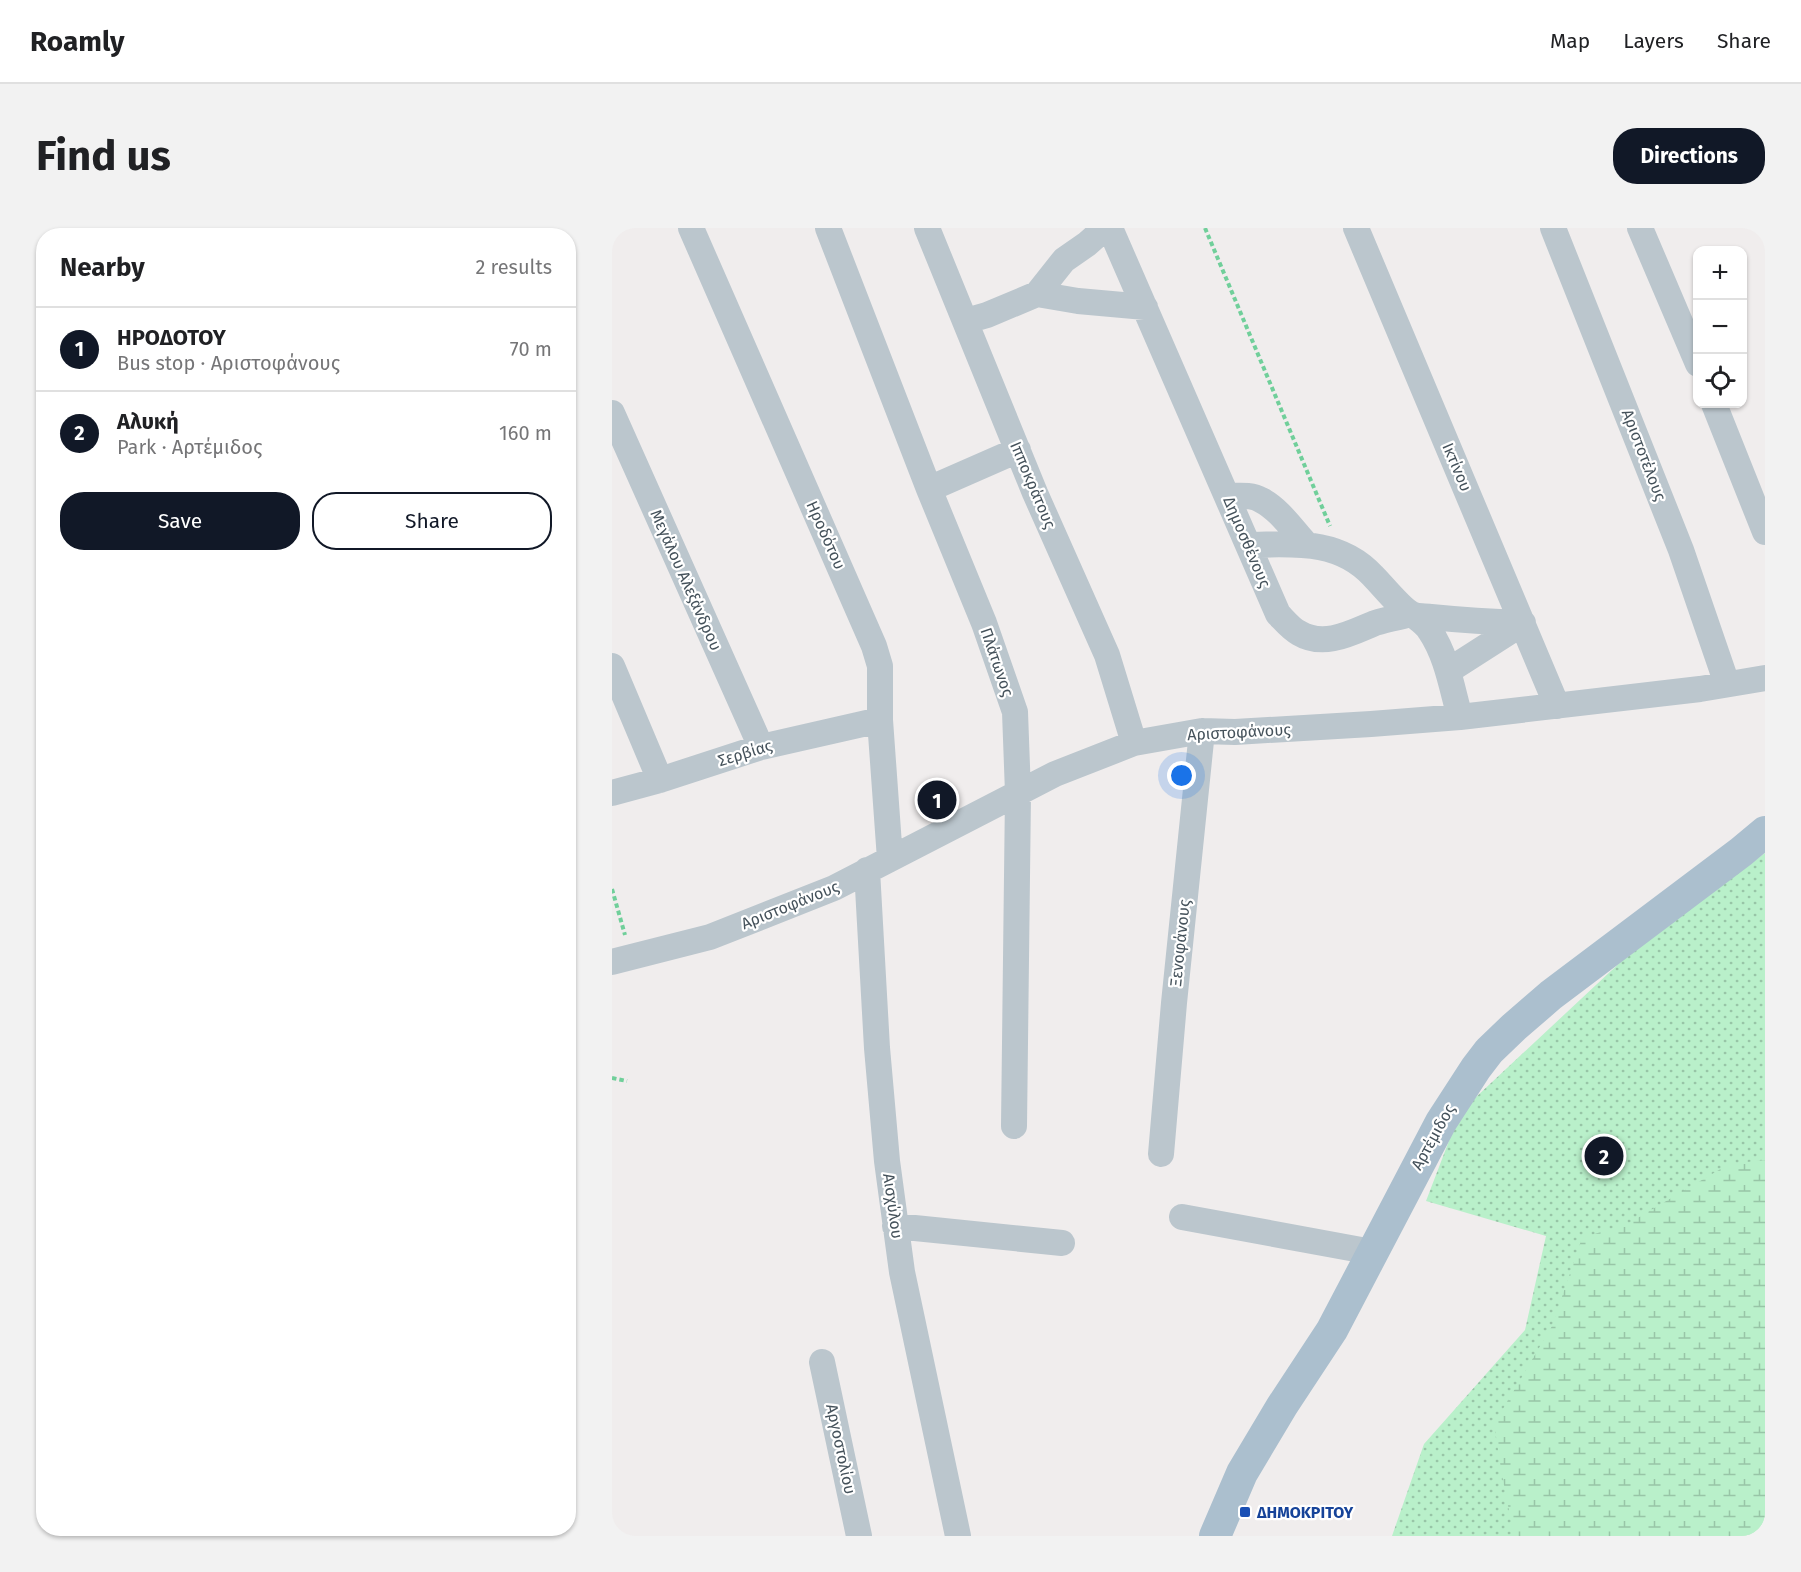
<!DOCTYPE html>
<meta charset="utf-8">
<style>
:root{--surface:#fff;--page:#f2f2f2;--text:#202124;--muted:#757577;--line:#e0e0e0;--accent:#111827}
body{margin:0;font-family:"Fira Sans",sans-serif;background:var(--page);color:var(--text)}
.controls{position:absolute;right:18px;top:18px;display:grid;overflow:hidden;border-radius:12px;box-shadow:0 2px 4px #0004}
.controls button{width:54px;height:54px;display:grid;place-items:center;padding:0;border:0;border-bottom:2px solid var(--line);background:var(--surface);color:var(--text);font:30px sans-serif}
.you{position:absolute;left:570px;top:548px;width:21px;height:21px;margin:-15px;border:4px solid #fff;border-radius:50%;background:#1a73e8;box-shadow:0 0 0 9px #1a73e833}
.badge{display:grid;place-items:center;width:39px;height:39px;border-radius:50%;background:var(--accent);color:#fff;font-size:20px;font-weight:700}
.pin{position:absolute;translate:-50% -50%;border:3px solid #fff;box-shadow:0 2px 6px #0006}
.list{margin:0;padding:0;list-style:none}
h2{display:flex;justify-content:space-between;align-items:center;height:78px;margin:0;padding:0 24px;font-size:26px}
h2 small{font-size:20px;font-weight:400;color:var(--muted)}
.list li{display:grid;grid-template-columns:39px 1fr auto;gap:18px;align-items:center;box-sizing:border-box;height:84px;padding:0 24px;border-top:2px solid var(--line)}
.list b{display:block;font-size:22px;white-space:nowrap}
.list p{margin:0;font-size:20px;white-space:nowrap;color:var(--muted)}
.list em{font-size:20px;font-style:normal;color:var(--muted)}
.actions{display:flex;gap:12px;padding:18px 24px}
.actions a{flex:1;padding:14px 0;border:2px solid var(--accent);border-radius:24px;text-align:center;font-size:21px;color:var(--accent)}
.actions .main{background:var(--accent);color:#fff}
.icon{flex:none;width:33px;height:33px;fill:none;stroke:currentColor;stroke-width:2;stroke-linecap:round;stroke-linejoin:round}
.map{position:relative;flex:none;width:1153px;height:1308px;overflow:hidden;border-radius:24px}
header{display:flex;align-items:center;gap:36px;box-sizing:border-box;height:84px;padding:0 30px;background:var(--surface);border-bottom:2px solid var(--line)}
header strong{font-size:28px}
nav{display:flex;gap:33px;margin-inline-start:auto;font-size:21px}
.intro{display:flex;align-items:center;justify-content:space-between;box-sizing:border-box;height:144px;padding:0 36px}
h1{margin:0;font-size:42px}
.button{padding:15px 27px;border-radius:24px;background:var(--accent);color:#fff;font-size:21px;font-weight:700}
main{display:flex;gap:36px;padding:0 36px}
aside{flex:1;background:var(--surface);border-radius:24px;box-shadow:0 2px 4px #0004}
.map>svg:first-child{display:block}
.grass{fill:url(#grass-dots)}
.wetland{fill:url(#wetland-marsh)}
.lines{fill:none;stroke-linecap:round;stroke-linejoin:round}
.path{stroke:#70cf9a;stroke-width:4;stroke-dasharray:4.5 3;stroke-linecap:butt}
.minor{stroke:#bbc6cd;stroke-width:26}
.major{stroke:#abbfce;stroke-width:32}
.transit-dot{fill:#1a4fb4;stroke:#fff;stroke-width:2}
.labels{text-anchor:middle;dominant-baseline:central;stroke-width:4.5;stroke-linejoin:round;paint-order:stroke}
.street-label{font-size:16px;fill:#45525b;stroke:#fff}
.transit-label{font-size:16px;font-weight:bold;fill:#164399;stroke:#fff;text-anchor:start}
</style>
<header>
<strong>Roamly</strong>
<nav><a>Map</a><a>Layers</a><a>Share</a></nav>
</header>
<div class="intro"><h1>Find us</h1><a class="button">Directions</a></div>
<main>
<aside>
<h2>Nearby<small>2 results</small></h2>
<ul class="list">
<li><span class="badge">1</span><div><b>ΗΡΟΔΟΤΟΥ</b><p>Bus stop · Αριστοφάνους</p></div><em>70 m</em></li>
<li><span class="badge">2</span><div><b>Αλυκή</b><p>Park · Αρτέμιδος</p></div><em>160 m</em></li>
</ul>
<div class="actions"><a class="main">Save</a><a>Share</a></div>
</aside>
<div class="map">
<svg width="1153" height="1308" viewBox="0 0 1153 1308">
<defs>
<pattern id="grass-dots" width="8" height="8" patternUnits="userSpaceOnUse" patternTransform="scale(1.5)"><rect width="8" height="8" fill="#b9f0ca"/><path d="M2 2h.1M6 6h.1" fill="none" stroke="#98c5a7" stroke-width="1.8" stroke-linecap="round"/></pattern>
<pattern id="wetland-marsh" width="20" height="14" patternUnits="userSpaceOnUse" patternTransform="scale(1.5)"><rect width="20" height="14" fill="#b9f0ca"/><path d="M1 5h8M5 5V1M11 12h8M15 12V8" fill="none" stroke="#98c5a7"/></pattern>
</defs>
<rect width="100%" height="100%" fill="#f0eded"/>
<!-- grass -->
<path class="grass" d="M 1153,625 L 1153,1308 L 780,1308 L 812,1216 L 913,1102 L 934,1008 L 814,973 L 848,884 L 1015,728 Z"/>
<!-- wetland -->
<path class="wetland" d="M 1153,932 L 1153,1308 L 902,1308 L 890,1247 L 882,1196 L 940,1098 L 970,1010 L 1017,995 L 1117,936 Z"/>
<g class="lines">
<!-- path -->
<path class="path" d="M 593,0 L 718,298
M 0,661 L 13,707
M 0,850 L 15,853"/>
<!-- minor -->
<path class="minor" d="M 79,0 L 262,418 L 268,438 L 268,492 L 278,631
M 216,0 L 317,261 L 372,395 L 403,484 L 406,565 L 402,898
M 315,0 L 423,265 L 495,427 L 522,515
M 498,0 L 666,386 C 672,392 679,401 687,405 C 712,420 739,405 763,395 C 775,391 788,389 800,386 C 806,391 814,396 818,403 C 835,428 840,461 848,489
M 744,0 L 945,478
M 941,0 L 1069,322 L 1115,456
M 1028,0 L 1086,136
M 425,66 L 452,32 L 475,16 L 493,0
M 354,93 L 375,87 L 425,66 L 466,73 L 533,79
M 1102,176 L 1153,304
M 0,185 L 149,519
M 317,261 L 406,222
M 615,268 C 626,268 639,266 649,272 C 667,281 681,302 694,316
M 636,317 C 681,316 727,311 761,348 C 770,357 790,382 800,386 C 805,389 814,388 819,389 C 849,392 880,394 911,395
M 0,438 L 48,552
M 836,443 L 911,395
M 0,565 L 48,552 L 149,519 L 268,492
M 255,642 L 265,820 L 275,933 L 290,1044 L 346,1308
M 0,734 L 98,709 L 222,660 L 443,546 L 522,515 L 590,503 L 623,504 L 759,496 L 848,489 L 1088,461 L 1153,450
M 549,926 L 562,775 L 590,503
M 570,989 L 760,1024
M 283,998 L 450,1015
M 210,1134 L 247,1308"/>
<!-- major -->
<path class="major" d="M 603,1308 L 630,1245 L 670,1178 L 720,1102 L 829,894 L 864,840 L 877,823 L 902,799 L 939,767 L 1129,624 L 1153,604"/>
</g>
<!-- markers -->
<rect class="transit-dot" x="627" y="1278" width="12" height="12" rx="3"/>
<g class="labels">
<!-- street labels -->
<g class="street-label">
<text transform="translate(1032 227) rotate(69)">Αριστοτέλους</text>
<text transform="translate(845 239) rotate(67)">Ικτίνου</text>
<text transform="translate(421 257) rotate(67)">Ιπποκράτους</text>
<text transform="translate(214 307) rotate(66)">Ηροδότου</text>
<text transform="translate(635 314) rotate(67)">Δημοσθένους</text>
<text transform="translate(74 352) rotate(66)">Μεγάλου Αλεξάνδρου</text>
<text transform="translate(385 434) rotate(71)">Πλάτωνος</text>
<text transform="translate(627 504) rotate(-3)">Αριστοφάνους</text>
<text transform="translate(133 525) rotate(-17)">Σερβίας</text>
<text transform="translate(178 677) rotate(-22)">Αριστοφάνους</text>
<text transform="translate(568 715) rotate(-84)">Ξενοφάνους</text>
<text transform="translate(821 909) rotate(-61)">Αρτέμιδος</text>
<text transform="translate(281 978) rotate(82)">Αισχύλου</text>
<text transform="translate(229 1221) rotate(78)">Αργοστολίου</text>
</g>
<!-- transit labels -->
<g class="transit-label">
<text x="645" y="1284">ΔΗΜΟΚΡΙΤΟΥ</text>
</g>
</g>
</svg>
<div class="controls">
<button>+</button>
<button>−</button>
<button><svg class="icon" aria-label="locate" viewBox="0 0 24 24"><circle cx="12" cy="12" r="6"/><path d="M12 2v4M12 18v4M2 12h4M18 12h4"/></svg></button>
</div>
<div class="you"></div>
<div class="pin badge" style="left:325px;top:572px">1</div>
<div class="pin badge" style="left:992px;top:928px">2</div>
</div>
</main>
